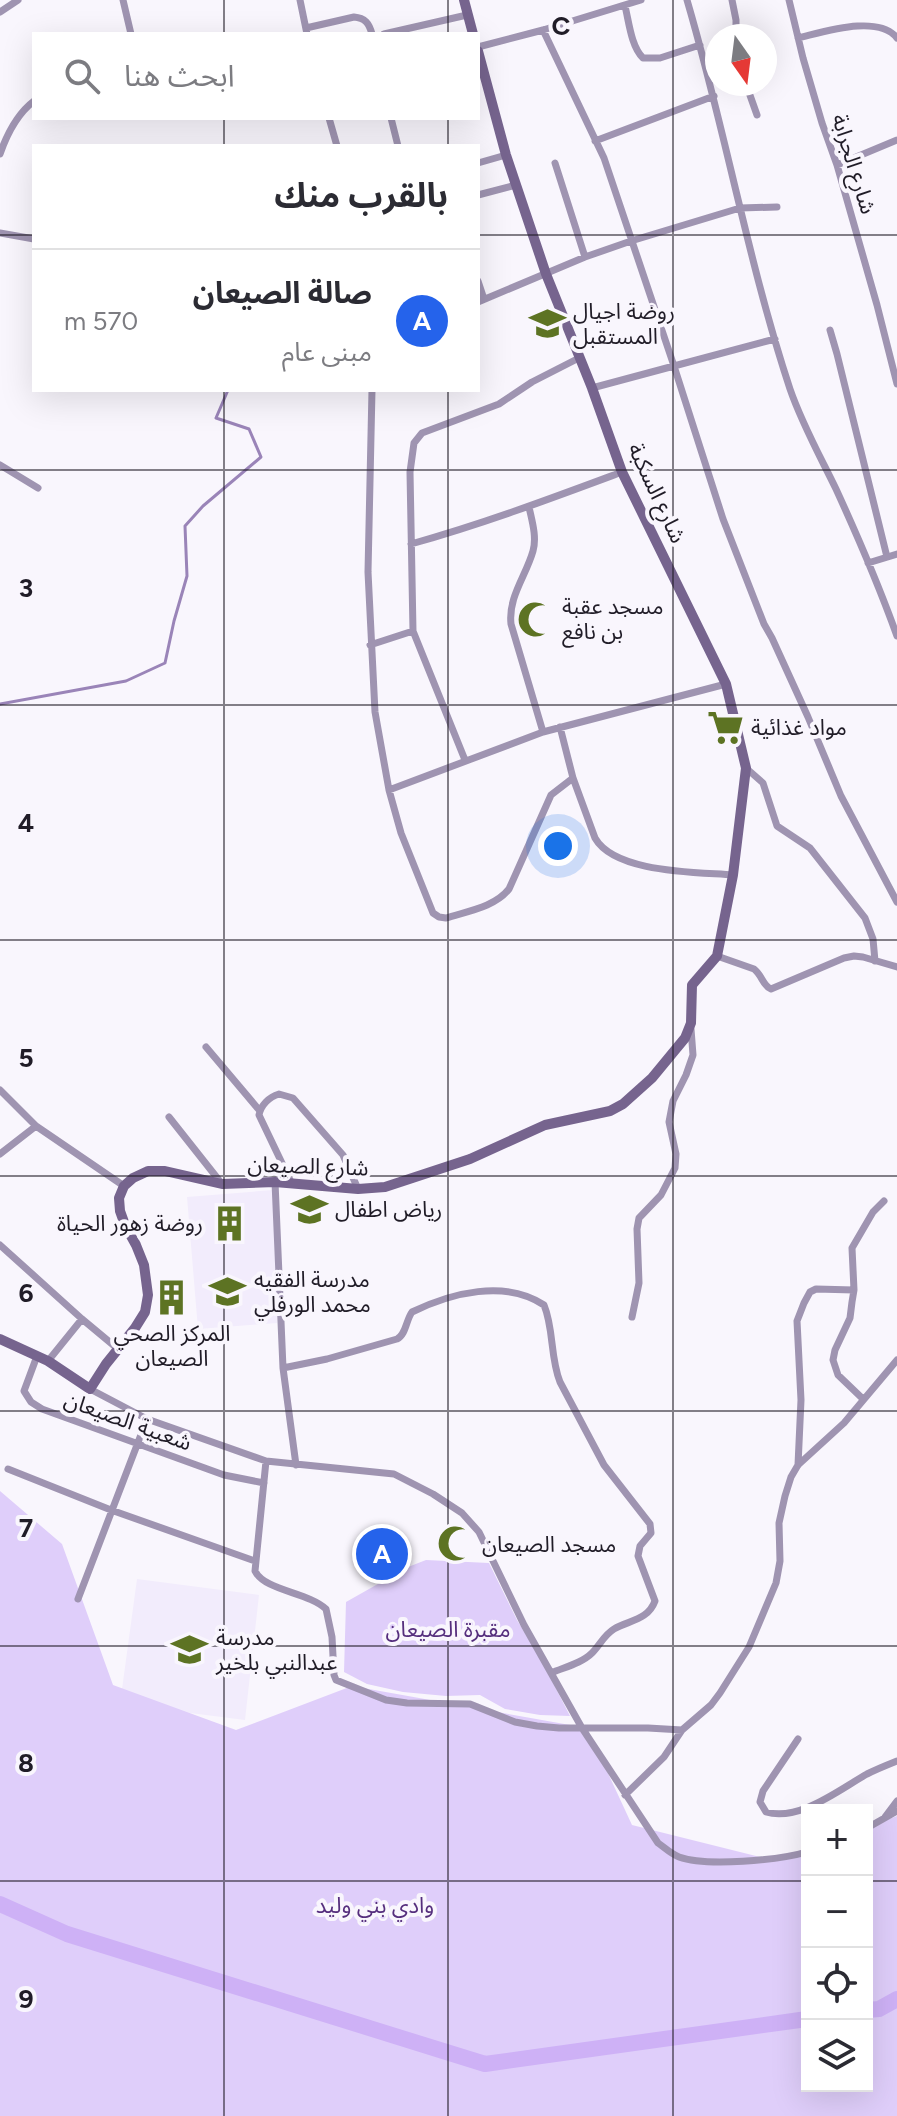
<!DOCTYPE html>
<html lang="ar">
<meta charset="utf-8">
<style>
:root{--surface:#fff;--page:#f2f2f3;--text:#2b2b33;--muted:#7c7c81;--line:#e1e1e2;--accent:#2563eb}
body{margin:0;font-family:Figtree,"Noto Sans Arabic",sans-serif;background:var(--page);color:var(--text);direction:rtl}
.controls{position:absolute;right:24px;bottom:24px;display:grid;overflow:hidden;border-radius:0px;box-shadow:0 8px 32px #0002}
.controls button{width:72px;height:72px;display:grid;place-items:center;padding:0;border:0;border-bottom:2px solid var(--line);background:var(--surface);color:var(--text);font:40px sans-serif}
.compass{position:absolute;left:705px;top:24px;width:72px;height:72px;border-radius:50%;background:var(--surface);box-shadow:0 8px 32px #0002;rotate:166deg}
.you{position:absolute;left:558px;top:846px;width:28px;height:28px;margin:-20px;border:6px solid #fff;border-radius:50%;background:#1a73e8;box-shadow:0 0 0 12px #1a73e833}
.badge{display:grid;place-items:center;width:52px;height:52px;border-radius:50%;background:var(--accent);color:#fff;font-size:26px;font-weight:700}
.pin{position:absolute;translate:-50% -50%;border:4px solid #fff;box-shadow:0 2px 8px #0006}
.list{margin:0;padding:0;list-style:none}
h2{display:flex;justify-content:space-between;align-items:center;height:104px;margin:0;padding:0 32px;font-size:34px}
h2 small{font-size:26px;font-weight:400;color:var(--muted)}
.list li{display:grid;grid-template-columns:52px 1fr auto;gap:24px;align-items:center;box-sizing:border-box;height:144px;padding:0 32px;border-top:2px solid var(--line)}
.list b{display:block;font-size:30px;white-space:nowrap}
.list p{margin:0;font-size:26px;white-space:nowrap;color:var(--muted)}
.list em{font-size:26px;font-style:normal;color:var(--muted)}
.icon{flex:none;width:44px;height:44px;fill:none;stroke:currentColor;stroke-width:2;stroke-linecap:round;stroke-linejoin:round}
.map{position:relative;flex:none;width:897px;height:2116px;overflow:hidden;direction:ltr}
.search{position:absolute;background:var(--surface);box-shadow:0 8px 32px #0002;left:32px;top:32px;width:448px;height:88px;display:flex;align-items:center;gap:20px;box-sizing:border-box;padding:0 28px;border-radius:0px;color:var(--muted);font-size:30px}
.panel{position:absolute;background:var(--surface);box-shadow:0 8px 32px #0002;left:32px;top:144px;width:448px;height:248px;border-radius:0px;direction:rtl}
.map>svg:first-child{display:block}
.built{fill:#f2ecfc}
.green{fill:#dfcefa}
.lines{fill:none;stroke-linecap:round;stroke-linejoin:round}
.stream{stroke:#9a84b8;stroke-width:3}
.river{stroke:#ceb1f6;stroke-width:16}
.street{stroke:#9f94b1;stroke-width:7}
.secondary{stroke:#76648e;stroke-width:10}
.grid{fill:none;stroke:#201c27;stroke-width:2;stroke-opacity:0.55}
.labels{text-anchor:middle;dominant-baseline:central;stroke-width:8;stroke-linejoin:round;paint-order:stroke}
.street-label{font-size:22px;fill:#201c27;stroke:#f9f6fd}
.poi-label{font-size:22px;fill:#201c27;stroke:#f9f6fd;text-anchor:start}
.park-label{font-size:22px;fill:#552e7d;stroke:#f9f6fd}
.grid-label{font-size:26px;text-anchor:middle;font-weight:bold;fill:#201c27;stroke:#f9f6fd;stroke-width:8;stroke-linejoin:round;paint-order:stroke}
</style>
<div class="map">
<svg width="897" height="2116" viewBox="0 0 897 2116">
<rect width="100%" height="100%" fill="#f9f6fd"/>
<!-- built -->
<path class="built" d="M 273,1190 L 277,1323 L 198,1329 L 187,1197 Z
M 137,1579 L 259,1595 L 245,1720 L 120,1704 Z"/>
<!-- green -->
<path class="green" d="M 0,1491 L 62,1544 L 113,1685 L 236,1730 L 352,1686 L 587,1728 L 632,1825 L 772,1860 L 807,1848 L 807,2086 L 867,2086 L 867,1827 L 897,1816 L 897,2116 L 0,2116 Z
M 426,1560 L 489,1563 L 517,1620 L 544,1665 L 570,1716 L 540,1715 L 505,1709 L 480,1695 L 446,1696 L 403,1692 L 367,1684 L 344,1672 L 346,1602 L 408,1567 Z"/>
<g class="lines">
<!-- stream -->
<path class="stream" d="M 0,704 L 126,681 L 165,663 L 174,621 L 187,576 L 185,526 L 203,506 L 261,457 L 249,429 L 216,418 L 228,390"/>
<!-- river -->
<path class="river" d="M 0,1904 L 67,1934 L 485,2064 L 807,2019
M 867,2010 L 879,2009 L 897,1999"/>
<!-- street -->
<path class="street" d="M 123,0 L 131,34
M 300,0 L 307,34
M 687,0 C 725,129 748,262 790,389 C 802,424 820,456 836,489 C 858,537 879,586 897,636
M 732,0 L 736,20 L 736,36
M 789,0 L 803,58 L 822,123 L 837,165 L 877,305 L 897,384
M 625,6 C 629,22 631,46 643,58 L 660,58 L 700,45
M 0,12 L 18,0
M 306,28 L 354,17 C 365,18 369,23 372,34
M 543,30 L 604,158 L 674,366 L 775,339
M 384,34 L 467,15
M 798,38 C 824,32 878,14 897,38
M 478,47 L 543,30 L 641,0
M 746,84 L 757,115
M 329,118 L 337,146
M 391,118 L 398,146
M 595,141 L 714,96
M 0,154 C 7,134 17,114 34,101
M 478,163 L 506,155
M 555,163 L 585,257
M 837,165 L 897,140
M 478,195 L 516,185
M 0,233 L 34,239
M 478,281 L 484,299
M 478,302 L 585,257 L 631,241 L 740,208 L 777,207
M 830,330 L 837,354 L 887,557
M 592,388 L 674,366 L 723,519 L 764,624 L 772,638 L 808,717 L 841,796 L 897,902
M 372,390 L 368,572 L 375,712 L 389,790 L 401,833 L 433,913 L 439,917 L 446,918 C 468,911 495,907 509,889 L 551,795 L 573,778
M 0,465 L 38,488
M 529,507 C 532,521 537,537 533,551 C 526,576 508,597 511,624 L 543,732
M 411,544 C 483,524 552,498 622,472
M 868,563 L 897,554
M 370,645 L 413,631
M 560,727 L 573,778 L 595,838 C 615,873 696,872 733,875
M 465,760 L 413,631 L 410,472 L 414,443 L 422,433 L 499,404 L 532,382 L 579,358
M 746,768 L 763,783 L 777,826 L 810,848 L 865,918 L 873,939 L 875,961
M 389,790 L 543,732 L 726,684
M 717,956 L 754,969 C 762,975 763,986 771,989 L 844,958 L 854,956 L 863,957 L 897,967
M 206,1047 L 260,1111
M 0,1090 L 36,1126 L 124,1186
M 169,1117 L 222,1184
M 0,1154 L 36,1126
M 275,1182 L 283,1368
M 291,1182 L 259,1115 C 261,1105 269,1097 279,1094 L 293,1098 L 343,1155 L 358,1189
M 0,1245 L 82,1319 L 118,1349
M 632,1317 L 639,1283 L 637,1229 L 639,1218 L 661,1195 L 675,1168 L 676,1154 L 669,1122 L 673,1101 L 686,1075 L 693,1055 L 691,1029
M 37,1356 L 24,1391 L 31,1402 L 42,1409 L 224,1475 L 264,1483
M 48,1361 L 82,1319
M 90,1389 L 147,1419 L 266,1461 L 394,1474 L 433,1494 L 462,1513 L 479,1532 L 524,1625 L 582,1728 L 658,1843 C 665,1848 671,1854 679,1857 C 707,1867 779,1860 807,1852
M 863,1399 L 838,1375 L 833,1360 L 835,1350 L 850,1318 L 852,1302 L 854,1290 L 852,1248 L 873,1212 L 884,1201
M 266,1461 L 255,1571 C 265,1591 308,1592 326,1609 L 332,1637 L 334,1675 L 336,1680 L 386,1700 L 407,1703 L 470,1704 L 515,1722 L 537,1726 L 559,1728 L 648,1728 L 682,1730 L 711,1705 L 720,1693 L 749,1647 L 776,1583 L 780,1561 L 779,1523 L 785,1496 L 791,1477 L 798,1465 L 844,1423 L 897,1360
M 296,1465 L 283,1368 L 327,1359 L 397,1339 C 406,1335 406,1320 412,1312 C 451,1293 505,1279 544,1305 C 554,1329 550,1357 560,1382 L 604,1465 L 650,1524 L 651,1533 L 640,1546 L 638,1556 L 655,1601 C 648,1620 630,1620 614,1629 C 604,1635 600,1645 592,1653 C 582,1663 565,1667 551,1673
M 798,1465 L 801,1400 L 797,1321 L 804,1303 L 810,1292 L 816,1289 L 854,1290
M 8,1469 L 111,1510 L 255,1561
M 78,1599 L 147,1419
M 798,1739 L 763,1791 L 760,1802 L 766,1812 C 799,1822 840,1789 867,1774 C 877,1769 887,1765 897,1761
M 625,1795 L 664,1757 L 682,1730
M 885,1817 L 897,1801
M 867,1828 L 897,1811"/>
<!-- secondary -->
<path class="secondary" d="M 464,0 L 473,34
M 0,1339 L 48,1361 L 90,1389 L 106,1364 L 135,1328 L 145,1312 L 148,1295 L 144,1265 L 136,1245 L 125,1225 L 120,1211 L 119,1198 L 124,1186 L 133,1178 L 148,1171 L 165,1171 L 222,1184 L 275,1182 L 358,1189 L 385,1187 L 470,1159 L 545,1125 L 610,1111 L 623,1104 L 652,1078 L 685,1038 L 691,1023 L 692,985 L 717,956 L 733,875 L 746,768 L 726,684 L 622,472 L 592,388 L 546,274 L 506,155 L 478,51"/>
</g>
<!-- grid -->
<path class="grid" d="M 224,0 L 224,34M 448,0 L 448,34M 673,0 L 673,2116M 224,118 L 224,146M 448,118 L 448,146M 0,235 L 34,235M 478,235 L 897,235M 224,390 L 224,2116M 448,390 L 448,2116M 0,470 L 897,470M 0,705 L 897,705M 0,940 L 897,940M 0,1176 L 897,1176M 0,1411 L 897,1411M 0,1646 L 897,1646M 0,1881 L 807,1881M 867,1881 L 897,1881"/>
<!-- icons -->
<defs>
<symbol id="school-bare" viewBox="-9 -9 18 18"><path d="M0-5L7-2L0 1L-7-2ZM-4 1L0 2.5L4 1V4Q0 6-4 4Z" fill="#5d7323" stroke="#f9f6fd" stroke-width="2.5" paint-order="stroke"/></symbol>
<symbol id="mosque-bare" viewBox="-9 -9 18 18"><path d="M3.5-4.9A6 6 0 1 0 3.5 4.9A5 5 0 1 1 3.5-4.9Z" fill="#5d7323" stroke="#f9f6fd" stroke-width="2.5" paint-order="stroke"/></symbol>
<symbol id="supermarket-bare" viewBox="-9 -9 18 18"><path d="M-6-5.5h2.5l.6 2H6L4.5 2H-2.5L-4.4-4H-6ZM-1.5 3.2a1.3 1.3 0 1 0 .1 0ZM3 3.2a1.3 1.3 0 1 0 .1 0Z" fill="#5d7323" stroke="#f9f6fd" stroke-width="2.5" paint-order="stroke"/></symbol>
<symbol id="building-bare" viewBox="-9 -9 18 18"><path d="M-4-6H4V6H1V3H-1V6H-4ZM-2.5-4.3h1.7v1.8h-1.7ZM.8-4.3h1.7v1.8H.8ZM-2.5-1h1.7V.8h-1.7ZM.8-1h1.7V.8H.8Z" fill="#5d7323" stroke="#f9f6fd" stroke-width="2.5" paint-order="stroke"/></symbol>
</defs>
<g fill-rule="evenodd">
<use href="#school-bare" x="522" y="298" width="51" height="51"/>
<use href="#mosque-bare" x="510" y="594" width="51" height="51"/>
<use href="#supermarket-bare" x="700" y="702" width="51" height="51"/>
<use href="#school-bare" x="284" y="1184" width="51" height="51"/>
<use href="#building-bare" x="204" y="1198" width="51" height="51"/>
<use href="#school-bare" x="202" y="1266" width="51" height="51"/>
<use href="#building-bare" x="146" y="1272" width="51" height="51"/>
<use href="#mosque-bare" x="430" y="1518" width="51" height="51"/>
<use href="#school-bare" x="164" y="1624" width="51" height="51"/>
</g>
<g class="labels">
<!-- street labels -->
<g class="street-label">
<text transform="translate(854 164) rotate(73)">شارع الجرابة</text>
<text transform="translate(657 493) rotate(65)">شارع السكبة</text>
<text transform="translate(308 1166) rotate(2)">شارع الصيعان</text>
<text transform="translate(128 1421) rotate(20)">شعبية الصيعان</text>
</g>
<!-- poi labels -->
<g class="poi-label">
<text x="573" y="311">روضة اجيال<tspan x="573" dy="25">المستقبل</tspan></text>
<text x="562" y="606">مسجد عقبة<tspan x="562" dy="25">بن نافع</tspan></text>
<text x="751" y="727">مواد غذائية</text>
<text x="335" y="1209">رياض اطفال</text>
<text x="203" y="1223" text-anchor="end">روضة زهور الحياة</text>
<text x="254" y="1279">مدرسة الفقيه<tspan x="254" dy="25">محمد الورفلي</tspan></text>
<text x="172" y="1333" text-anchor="middle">المركز الصحي<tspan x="172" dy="25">الصيعان</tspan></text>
<text x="482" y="1544">مسجد الصيعان</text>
<text x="216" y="1637">مدرسة<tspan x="216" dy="25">عبدالنبي بلخير</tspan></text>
</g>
<!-- park labels -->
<g class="park-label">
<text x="448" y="1629">مقبرة الصيعان</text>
<text x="375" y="1905">وادي بني وليد</text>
</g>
</g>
<g class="grid-label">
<text x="561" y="35">C</text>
<text x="26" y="597">3</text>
<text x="26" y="832">4</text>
<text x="26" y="1067">5</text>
<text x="26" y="1302">6</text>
<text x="26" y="1537">7</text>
<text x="26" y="1772">8</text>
<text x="26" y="2008">9</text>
</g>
</svg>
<div class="controls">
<button>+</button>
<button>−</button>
<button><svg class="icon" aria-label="locate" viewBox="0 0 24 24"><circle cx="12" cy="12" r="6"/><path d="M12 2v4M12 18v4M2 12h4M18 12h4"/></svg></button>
<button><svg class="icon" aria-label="layers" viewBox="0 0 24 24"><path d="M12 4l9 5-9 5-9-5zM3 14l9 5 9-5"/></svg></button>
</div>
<svg class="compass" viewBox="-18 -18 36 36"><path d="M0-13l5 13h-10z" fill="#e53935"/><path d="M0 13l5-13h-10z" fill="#7c7c81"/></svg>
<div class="you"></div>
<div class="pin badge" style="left:382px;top:1554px">A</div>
<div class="search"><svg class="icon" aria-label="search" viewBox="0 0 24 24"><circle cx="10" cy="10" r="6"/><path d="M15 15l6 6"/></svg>ابحث هنا</div>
<section class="panel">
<h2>بالقرب منك<small></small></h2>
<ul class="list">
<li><span class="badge">A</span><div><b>صالة الصيعان</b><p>مبنى عام</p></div><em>570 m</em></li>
</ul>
</section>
</div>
